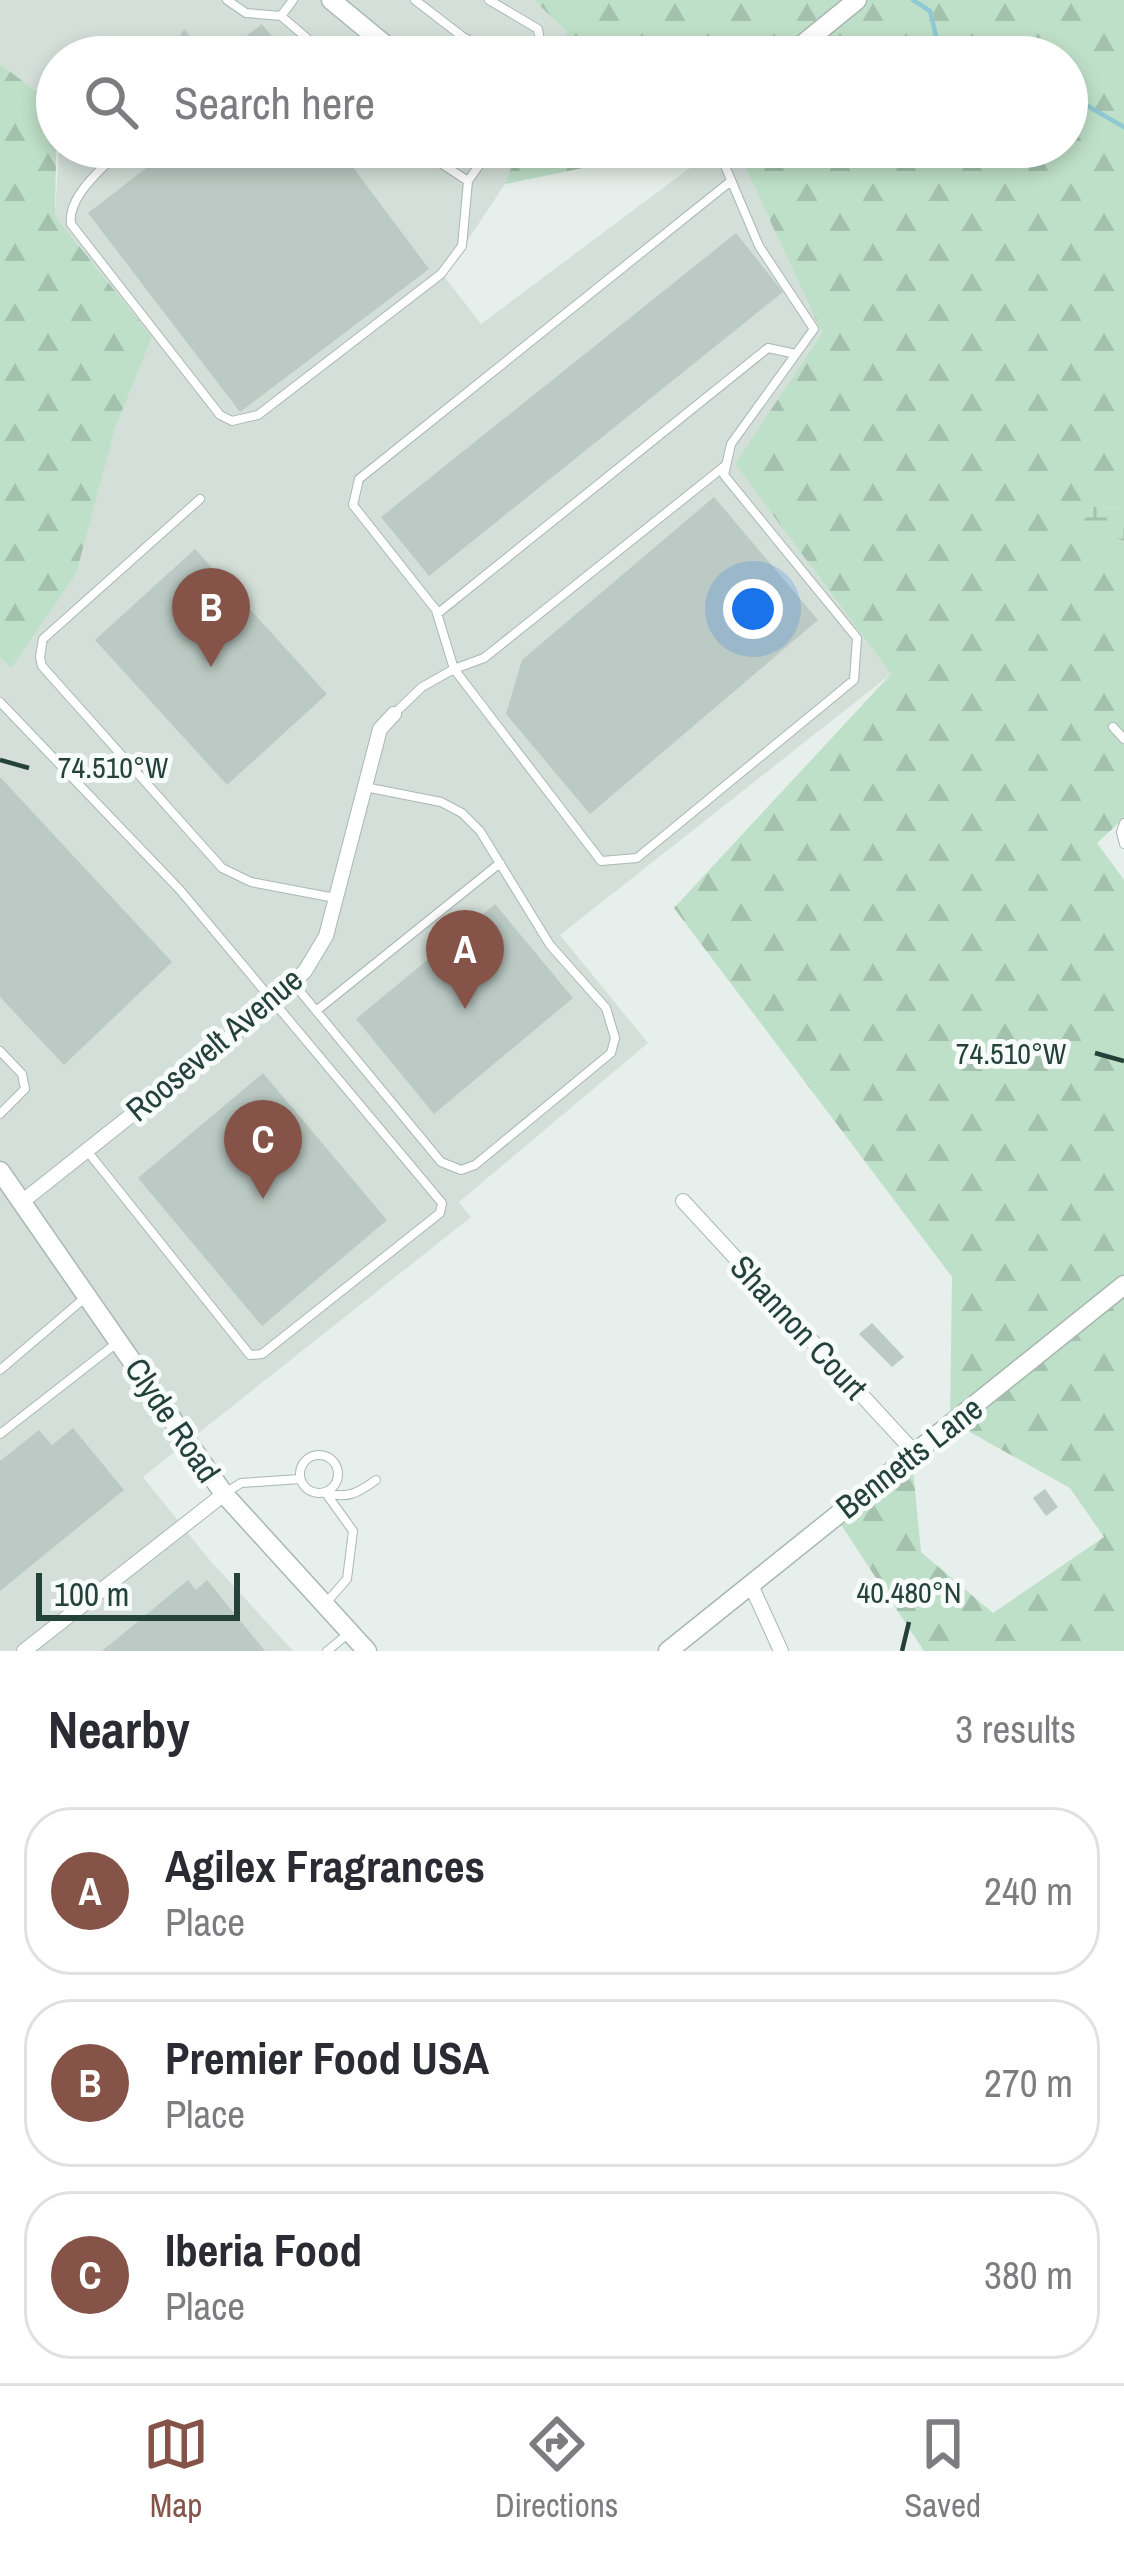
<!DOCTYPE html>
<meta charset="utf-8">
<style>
:root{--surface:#fff;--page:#f7f7f7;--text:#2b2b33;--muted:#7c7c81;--line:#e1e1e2;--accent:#855347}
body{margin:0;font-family:"Archivo Narrow",sans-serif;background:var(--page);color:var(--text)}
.scale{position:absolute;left:36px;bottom:30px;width:204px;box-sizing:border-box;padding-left:12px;border:6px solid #24423a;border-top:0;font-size:33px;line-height:42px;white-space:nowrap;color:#24423a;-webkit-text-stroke:9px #f7fbf9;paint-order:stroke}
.you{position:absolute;left:753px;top:609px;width:42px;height:42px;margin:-30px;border:9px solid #fff;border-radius:50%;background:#1a73e8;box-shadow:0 0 0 18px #1a73e833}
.badge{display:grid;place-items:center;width:78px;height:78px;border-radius:50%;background:var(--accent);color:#fff;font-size:39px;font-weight:700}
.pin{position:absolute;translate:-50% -99px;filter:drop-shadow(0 3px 6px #0008)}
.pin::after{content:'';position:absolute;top:63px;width:42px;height:36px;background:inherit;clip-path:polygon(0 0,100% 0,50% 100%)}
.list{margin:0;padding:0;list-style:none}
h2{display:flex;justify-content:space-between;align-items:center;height:156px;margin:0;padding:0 48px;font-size:51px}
h2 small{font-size:39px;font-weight:400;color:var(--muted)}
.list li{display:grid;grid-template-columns:78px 1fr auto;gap:36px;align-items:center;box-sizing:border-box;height:168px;margin:0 24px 24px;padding:0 24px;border:3px solid var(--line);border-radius:48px}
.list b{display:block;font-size:45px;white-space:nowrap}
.list p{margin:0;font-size:39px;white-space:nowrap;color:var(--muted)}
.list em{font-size:39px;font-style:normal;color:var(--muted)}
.icon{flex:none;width:66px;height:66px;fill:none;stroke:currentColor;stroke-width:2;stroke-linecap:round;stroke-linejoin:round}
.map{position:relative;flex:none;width:1124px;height:1651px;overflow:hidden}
.search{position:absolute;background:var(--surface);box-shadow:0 6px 18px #0003;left:36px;right:36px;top:36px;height:132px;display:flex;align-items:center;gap:30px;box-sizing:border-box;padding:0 42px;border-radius:66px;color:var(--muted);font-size:45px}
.sheet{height:732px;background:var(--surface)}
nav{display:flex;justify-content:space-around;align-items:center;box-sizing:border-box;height:168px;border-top:3px solid var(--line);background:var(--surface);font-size:33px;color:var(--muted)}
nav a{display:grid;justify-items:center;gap:6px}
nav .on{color:var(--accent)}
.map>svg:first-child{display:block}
.built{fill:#d4dfda}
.forest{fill:url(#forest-firs)}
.wetland{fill:url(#wetland-marsh)}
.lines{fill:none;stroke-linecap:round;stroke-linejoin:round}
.stream{stroke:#8ec9d4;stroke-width:4.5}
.building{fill:#bbcac4}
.service-casing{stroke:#a8b8b2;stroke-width:10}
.minor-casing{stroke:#a8b8b2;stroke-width:16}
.tertiary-casing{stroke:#a8b8b2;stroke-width:21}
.service{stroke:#fff;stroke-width:8}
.minor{stroke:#fff;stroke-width:14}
.tertiary{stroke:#fff;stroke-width:18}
.ticks{fill:none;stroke:#24423a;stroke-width:4.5}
.labels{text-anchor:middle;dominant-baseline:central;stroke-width:10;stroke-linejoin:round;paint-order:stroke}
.street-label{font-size:33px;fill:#24423a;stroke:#f7fbf9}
.ticks-label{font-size:30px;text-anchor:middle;fill:#24423a;stroke:#f7fbf9;stroke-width:10;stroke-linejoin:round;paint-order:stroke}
</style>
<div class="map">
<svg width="1124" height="1651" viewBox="0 0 1124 1651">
<defs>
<pattern id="forest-firs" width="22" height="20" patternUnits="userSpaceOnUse" patternTransform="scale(3)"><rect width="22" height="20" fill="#bfe0c8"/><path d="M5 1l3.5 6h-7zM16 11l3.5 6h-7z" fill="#a4c1ad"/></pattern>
<pattern id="wetland-marsh" width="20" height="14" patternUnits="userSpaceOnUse" patternTransform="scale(3)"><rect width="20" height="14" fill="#bfe0c8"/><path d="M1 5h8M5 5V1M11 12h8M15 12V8" fill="none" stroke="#a4c1ad"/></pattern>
</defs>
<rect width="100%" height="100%" fill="#e6efeb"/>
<!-- built -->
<path class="built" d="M 0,0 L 534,0 L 567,32 L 555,57 L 57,57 L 57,107 L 0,64 Z
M 59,147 L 519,147 L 505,184 L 444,276 L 481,324 L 718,147 L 736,147 L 822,333 L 735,464 L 891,674 L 560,935 L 648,1043 L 459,1202 L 471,1217 L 143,1477 L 207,1557 L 293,1651 L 0,1651 L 0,657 L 11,667 L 152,337 L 55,216 Z"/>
<!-- forest -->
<path class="forest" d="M 534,0 L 1124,0 L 1124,508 L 1093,507 L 1081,526 L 1124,541 L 1124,818 L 1097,843 L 1124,880 L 1124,1651 L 924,1651 L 836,1517 L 913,1470 L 921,1552 L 993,1613 L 1104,1537 L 1070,1488 L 950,1421 L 952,1277 L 674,908 L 891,674 L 735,464 L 822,333 L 736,147 L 1067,147 L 1067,57 L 555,57 L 567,32 Z
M 0,64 L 57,107 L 55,216 L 152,337 L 115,428 L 76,574 L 11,668 L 0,657 Z
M 519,147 L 684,147 L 505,184 Z"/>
<!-- wetland -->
<path class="wetland" d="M 1093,507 L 1124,508 L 1124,541 L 1080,526 Z"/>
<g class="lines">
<!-- stream -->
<path class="stream" d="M 913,0 L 930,11 L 941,57
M 1067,94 L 1124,127"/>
</g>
<!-- building -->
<path class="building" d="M 262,24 L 288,57 L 219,57 Z
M 184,29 L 207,57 L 167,57 Z
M 156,147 L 338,147 L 429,269 L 240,412 L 88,213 L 163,155 Z
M 736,233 L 783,292 L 429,576 L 381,517 Z
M 714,497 L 818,620 L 590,814 L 506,714 L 522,660 Z
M 195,549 L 327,694 L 227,785 L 95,640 Z
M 0,777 L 172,962 L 64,1065 L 0,997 Z
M 495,904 L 573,998 L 434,1114 L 356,1019 Z
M 263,1073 L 387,1220 L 262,1326 L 138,1178 Z
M 872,1323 L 904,1357 L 892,1367 L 859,1334 Z
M 73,1428 L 124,1490 L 0,1591 L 0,1461 L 39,1430 L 52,1445 Z
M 1045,1489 L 1058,1507 L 1046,1516 L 1033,1498 Z
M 188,1580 L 196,1590 L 207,1580 L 265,1651 L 102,1651 Z"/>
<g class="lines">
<defs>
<path id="service" d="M 227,0 L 246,13 L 281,16 L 329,57
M 415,0 L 463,37 L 502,57
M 489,0 L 538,29 L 540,41 L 533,57
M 281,16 L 293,0
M 123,147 C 105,167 67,195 71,224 L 220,415 L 232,421 L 258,415 L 441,274 L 462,246 L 468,181
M 416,147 L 468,181 L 492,147
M 726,465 L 484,658 L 454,669 L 436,610 L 353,505 L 359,479 L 731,181
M 200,499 L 43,639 L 40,657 L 42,666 L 222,868 L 251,882 L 335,898
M 437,614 L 768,348 L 796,354
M 0,702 L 180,890 L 442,1203 L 440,1213 L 262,1354 L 250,1355 L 88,1152
M 395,713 L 422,687 L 454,669 L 601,861 L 637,858 L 854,680 L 857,638 L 724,475 L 731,444 L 814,329 L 759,246 L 717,147
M 1113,727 L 1124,739
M 1124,823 L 1121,832 L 1124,844
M 294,984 L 441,1162 L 461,1170 L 475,1165 L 611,1053 L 615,1038 L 606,1008 L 550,945 L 480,831 L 462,813 L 441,802 L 365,787
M 316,1011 L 500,863
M 0,1051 L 22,1074 L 25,1089 L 0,1114
M 0,1370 L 87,1296
M 0,1434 L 118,1342
M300 1474a19 19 0 1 1 38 0a19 19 0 1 1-38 0Z
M 325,1492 L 353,1531 L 347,1579 L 325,1604
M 225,1493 L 241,1483 L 300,1479
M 326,1493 C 348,1499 358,1493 376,1480
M 327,1651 L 349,1633"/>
<path id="minor" d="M 23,1201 L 274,1002 L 305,971 L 326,936 L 380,729 L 394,714
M 683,1201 L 915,1453
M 751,1585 L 781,1651
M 24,1651 L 224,1494"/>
<path id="tertiary" d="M 331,0 L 400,57
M 787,57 L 857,0
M 0,1171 L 224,1494 L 367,1651
M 668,1651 L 1124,1285"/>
</defs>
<!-- service casing -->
<use href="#service" class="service-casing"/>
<!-- minor casing -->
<use href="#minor" class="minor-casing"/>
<!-- tertiary casing -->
<use href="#tertiary" class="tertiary-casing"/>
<!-- service -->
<use href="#service" class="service"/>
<!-- minor -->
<use href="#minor" class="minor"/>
<!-- tertiary -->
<use href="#tertiary" class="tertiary"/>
</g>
<!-- ticks -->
<path class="ticks" d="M 0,760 L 29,768M 1095,1053 L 1124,1061M 902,1651 L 909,1622"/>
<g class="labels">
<!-- street labels -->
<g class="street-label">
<text transform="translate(214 1044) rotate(-40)">Roosevelt Avenue</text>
<text transform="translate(799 1327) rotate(47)">Shannon Court</text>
<text transform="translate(173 1420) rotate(56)">Clyde Road</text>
<text transform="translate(909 1457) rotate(-38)">Bennetts Lane</text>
</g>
</g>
<g class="ticks-label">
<text x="113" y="778">74.510°W</text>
<text x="1011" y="1064">74.510°W</text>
<text x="909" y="1603">40.480°N</text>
</g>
</svg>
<div class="scale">100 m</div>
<div class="you"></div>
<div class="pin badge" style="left:465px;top:1009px">A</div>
<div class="pin badge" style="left:211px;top:667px">B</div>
<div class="pin badge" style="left:263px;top:1199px">C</div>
<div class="search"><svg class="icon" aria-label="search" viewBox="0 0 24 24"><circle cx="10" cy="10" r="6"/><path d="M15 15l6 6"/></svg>Search here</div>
</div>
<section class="sheet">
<h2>Nearby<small>3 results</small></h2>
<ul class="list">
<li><span class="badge">A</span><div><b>Agilex Fragrances</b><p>Place</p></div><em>240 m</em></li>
<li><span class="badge">B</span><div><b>Premier Food USA</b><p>Place</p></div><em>270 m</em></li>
<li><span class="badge">C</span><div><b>Iberia Food</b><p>Place</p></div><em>380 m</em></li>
</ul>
</section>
<nav>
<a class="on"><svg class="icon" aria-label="map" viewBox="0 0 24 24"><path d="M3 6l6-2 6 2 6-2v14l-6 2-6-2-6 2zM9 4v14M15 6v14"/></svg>Map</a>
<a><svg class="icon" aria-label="directions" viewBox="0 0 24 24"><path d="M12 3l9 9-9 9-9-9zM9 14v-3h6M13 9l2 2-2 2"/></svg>Directions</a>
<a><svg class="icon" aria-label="saved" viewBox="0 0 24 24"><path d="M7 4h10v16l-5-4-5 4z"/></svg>Saved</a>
</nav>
